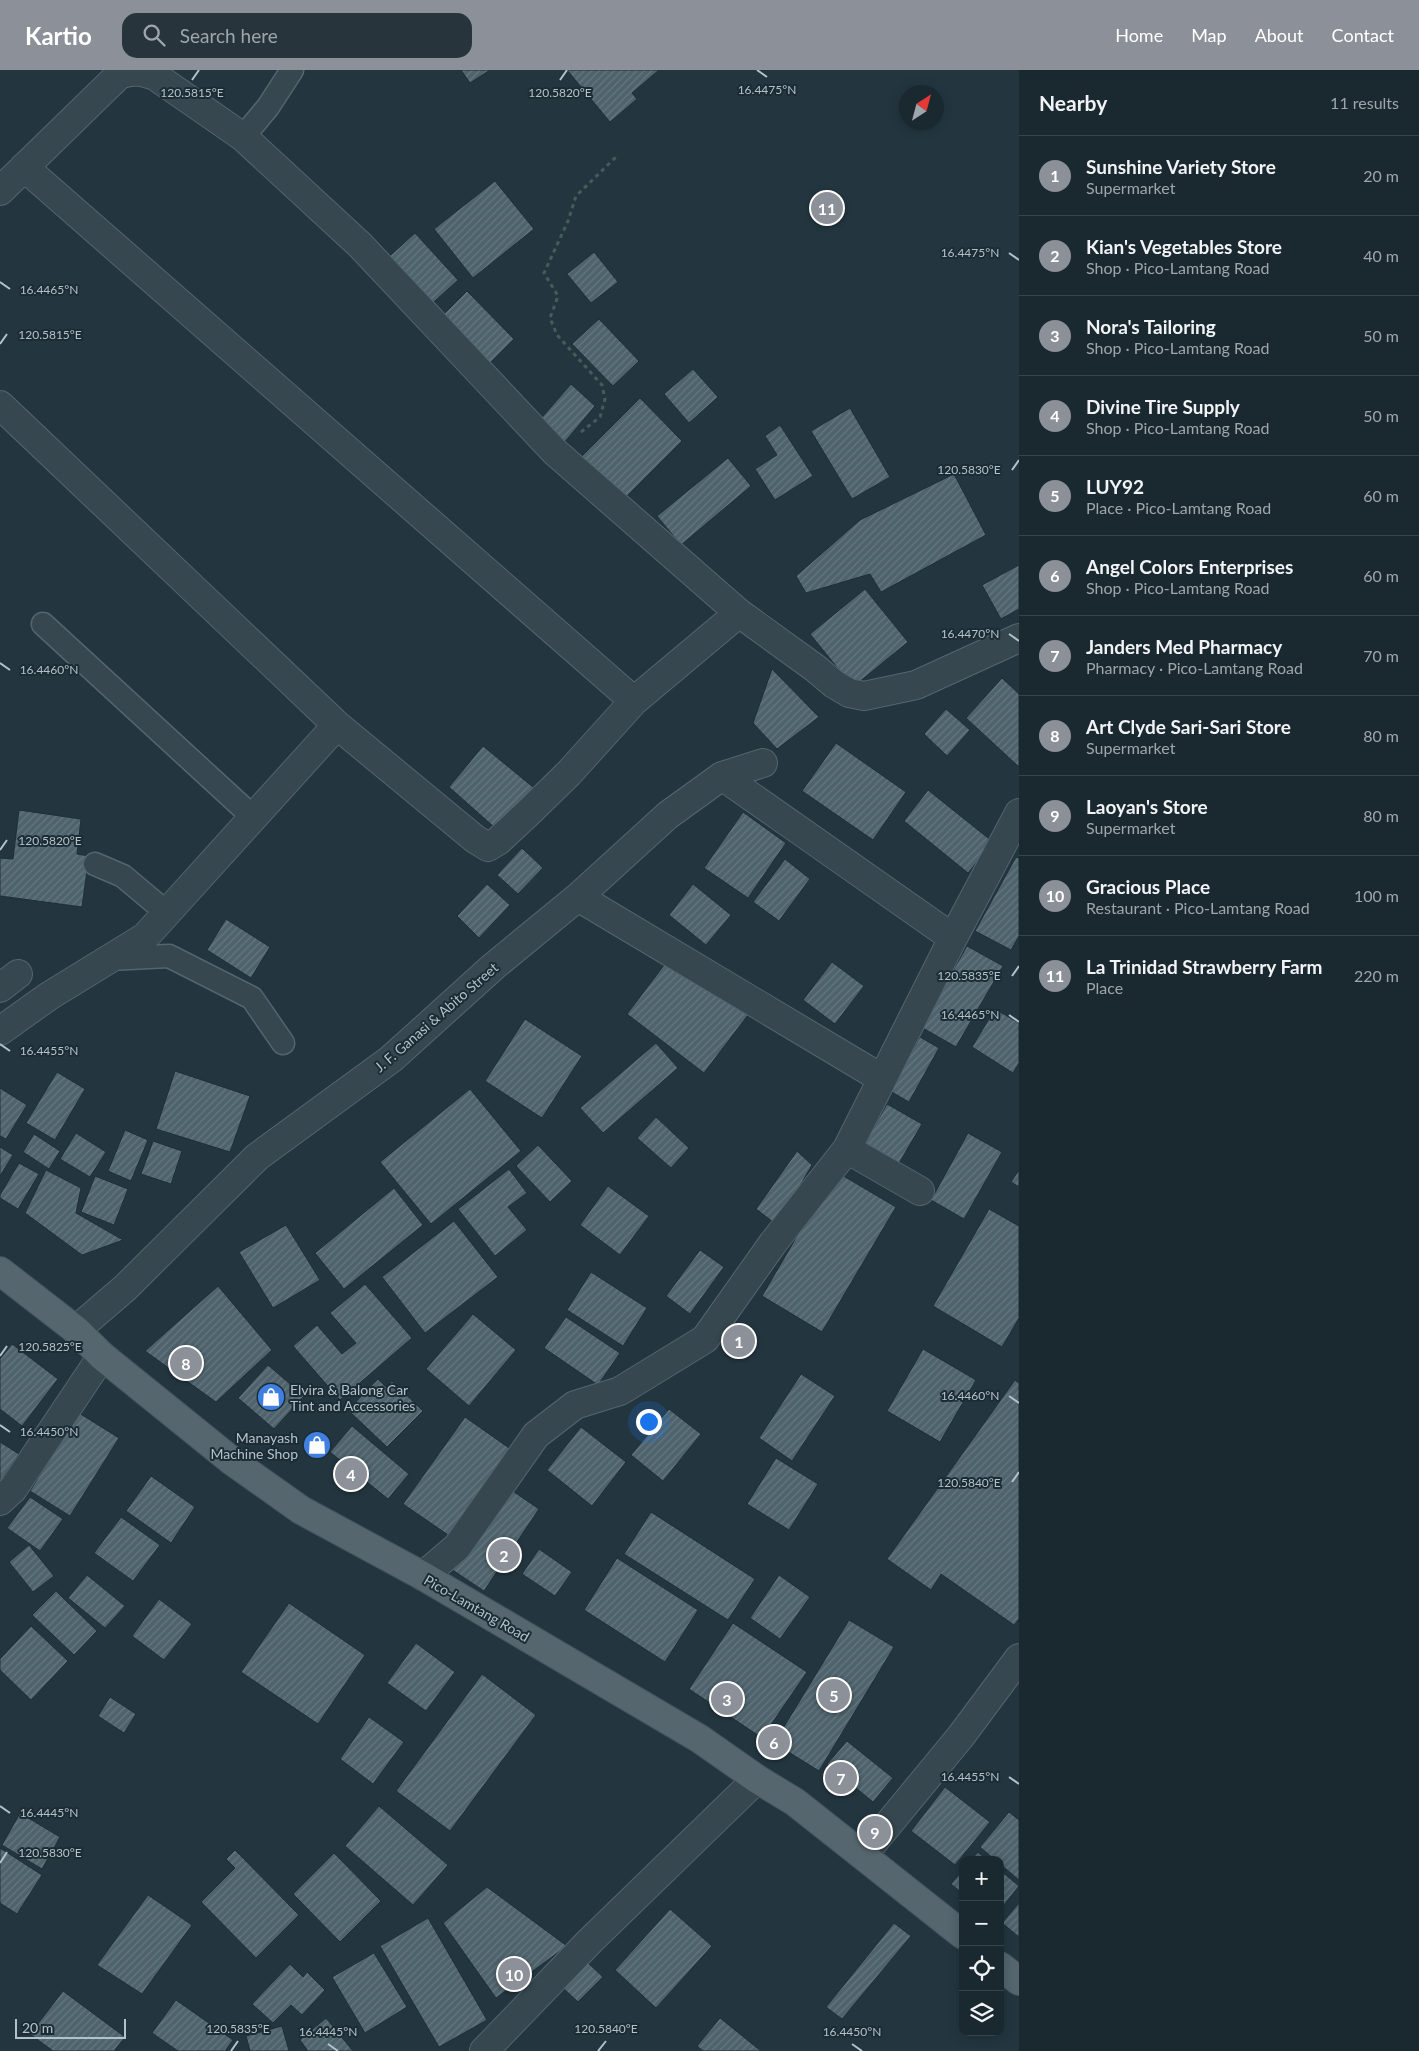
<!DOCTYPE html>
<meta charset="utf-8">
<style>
:root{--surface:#1a2830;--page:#27343c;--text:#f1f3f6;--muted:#9fa6ab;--line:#38444c;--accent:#8c9099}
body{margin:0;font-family:Lato,sans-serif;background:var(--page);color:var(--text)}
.controls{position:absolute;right:15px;bottom:15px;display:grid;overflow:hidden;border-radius:10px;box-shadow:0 2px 12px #0003}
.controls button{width:45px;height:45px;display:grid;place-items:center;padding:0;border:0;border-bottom:1px solid var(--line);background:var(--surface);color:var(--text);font:25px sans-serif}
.compass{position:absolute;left:899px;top:15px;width:45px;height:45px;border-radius:50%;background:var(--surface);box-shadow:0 2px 12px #0003;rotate:36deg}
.scale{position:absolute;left:15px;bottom:12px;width:111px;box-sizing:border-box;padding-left:5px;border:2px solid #b3c2ca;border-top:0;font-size:14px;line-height:18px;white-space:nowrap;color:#b3c2ca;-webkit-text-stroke:4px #1c2c34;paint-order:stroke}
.you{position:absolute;left:648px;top:1351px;width:18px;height:18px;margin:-12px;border:4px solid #fff;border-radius:50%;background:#1a73e8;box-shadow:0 0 0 8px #1a73e833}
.badge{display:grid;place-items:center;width:32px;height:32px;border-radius:50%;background:var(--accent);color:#fff;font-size:16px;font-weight:700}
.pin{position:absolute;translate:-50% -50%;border:2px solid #fff;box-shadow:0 1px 5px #0006}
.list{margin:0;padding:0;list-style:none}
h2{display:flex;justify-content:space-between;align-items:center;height:65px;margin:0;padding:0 20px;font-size:21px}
h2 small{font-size:16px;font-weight:400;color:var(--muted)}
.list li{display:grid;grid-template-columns:32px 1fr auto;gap:15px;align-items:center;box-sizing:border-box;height:80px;padding:0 20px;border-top:1px solid var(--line)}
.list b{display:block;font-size:19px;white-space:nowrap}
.list p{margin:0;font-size:16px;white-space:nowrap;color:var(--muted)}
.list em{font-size:16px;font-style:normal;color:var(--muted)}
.icon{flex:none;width:28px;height:28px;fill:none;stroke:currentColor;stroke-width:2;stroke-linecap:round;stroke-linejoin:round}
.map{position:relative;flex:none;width:1019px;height:1981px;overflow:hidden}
header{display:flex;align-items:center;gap:30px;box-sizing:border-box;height:70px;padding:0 25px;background:var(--accent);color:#fff}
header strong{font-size:24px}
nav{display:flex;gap:28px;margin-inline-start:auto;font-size:18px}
.search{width:350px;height:45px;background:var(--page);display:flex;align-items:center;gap:12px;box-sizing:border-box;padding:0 18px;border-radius:15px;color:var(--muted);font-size:19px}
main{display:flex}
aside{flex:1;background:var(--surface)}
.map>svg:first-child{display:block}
.building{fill:url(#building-hatch);stroke:#1e2e36}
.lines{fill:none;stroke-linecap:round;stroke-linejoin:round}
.service-casing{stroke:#55656d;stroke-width:25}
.minor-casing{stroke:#55656d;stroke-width:30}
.primary-casing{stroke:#43535b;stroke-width:30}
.path{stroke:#435d59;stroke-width:3;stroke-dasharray:4 4;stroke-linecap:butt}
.service{stroke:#37474f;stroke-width:22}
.minor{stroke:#37474f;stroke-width:28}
.primary{stroke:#55666f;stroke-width:28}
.ticks{fill:none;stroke:#b3c2ca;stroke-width:2}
.labels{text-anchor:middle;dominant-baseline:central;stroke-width:4;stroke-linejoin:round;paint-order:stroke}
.street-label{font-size:14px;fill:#b3c2ca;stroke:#1c2c34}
.poi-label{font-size:14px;fill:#b3c2ca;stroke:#1c2c34;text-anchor:start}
.ticks-label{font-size:12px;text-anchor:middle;fill:#b3c2ca;stroke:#1c2c34;stroke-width:4;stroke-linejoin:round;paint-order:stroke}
</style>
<header>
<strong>Kartio</strong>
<div class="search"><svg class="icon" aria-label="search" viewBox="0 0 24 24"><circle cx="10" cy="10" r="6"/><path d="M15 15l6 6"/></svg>Search here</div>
<nav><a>Home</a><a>Map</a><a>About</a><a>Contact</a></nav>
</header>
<main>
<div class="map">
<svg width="1019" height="1981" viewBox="0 0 1019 1981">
<defs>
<pattern id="building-hatch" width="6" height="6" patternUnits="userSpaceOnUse" patternTransform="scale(1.25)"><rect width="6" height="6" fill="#4e636d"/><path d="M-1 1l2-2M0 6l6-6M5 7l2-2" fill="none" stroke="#657880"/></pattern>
</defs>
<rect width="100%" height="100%" fill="#233640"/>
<!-- building -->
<path class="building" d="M 461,0 L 490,0 L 470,13 Z
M 567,0 L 659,0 L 632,23 L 637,29 L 610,52 Z
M 495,111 L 534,159 L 473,208 L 434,159 Z
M 415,163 L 458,210 L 424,241 L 381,194 Z
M 594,182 L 618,212 L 591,233 L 567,204 Z
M 467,221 L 514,269 L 483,300 L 436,252 Z
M 599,249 L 639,291 L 613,316 L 572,274 Z
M 693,299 L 718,327 L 689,353 L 664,324 Z
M 571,314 L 595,336 L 563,374 L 538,352 Z
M 640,328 L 682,371 L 617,436 L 575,393 Z
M 850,338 L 890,407 L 852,429 L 811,361 Z
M 780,355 L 813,406 L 775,430 L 755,399 L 777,385 L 765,366 Z
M 728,388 L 751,416 L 681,475 L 657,446 Z
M 954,404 L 986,465 L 881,522 L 870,504 L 806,523 L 796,506 L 860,450 Z
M 1019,495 L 1019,539 L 1001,549 L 982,515 Z
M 865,519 L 908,572 L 853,617 L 810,564 Z
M 772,599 L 819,647 L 777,679 L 753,653 Z
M 1002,608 L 1019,624 L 1019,697 L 966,648 Z
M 946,639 L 970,660 L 947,686 L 924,664 Z
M 836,673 L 906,722 L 873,770 L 802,721 Z
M 483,676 L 539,722 L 494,757 L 449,717 Z
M 928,720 L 993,772 L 968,803 L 904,751 Z
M 19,740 L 81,749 L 77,784 L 89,786 L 82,837 L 0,826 L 0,788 L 13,789 Z
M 743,742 L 786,773 L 748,828 L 704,798 Z
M 522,778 L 543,798 L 518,824 L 497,805 Z
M 1016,787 L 1019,788 L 1019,866 L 1011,880 L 975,861 Z
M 785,789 L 810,809 L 779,851 L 753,832 Z
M 487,814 L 510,835 L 479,868 L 457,846 Z
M 693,814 L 731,845 L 706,875 L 669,845 Z
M 226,849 L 270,877 L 251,908 L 207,880 Z
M 967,876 L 1003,896 L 956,977 L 921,957 Z
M 671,886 L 748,945 L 704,1003 L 627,944 Z
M 832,892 L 864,916 L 835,954 L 803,930 Z
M 995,939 L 1019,953 L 1019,993 L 1013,1003 L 972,977 Z
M 525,949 L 582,986 L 542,1048 L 485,1011 Z
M 920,967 L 939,978 L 909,1032 L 890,1021 Z
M 656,973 L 678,998 L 603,1063 L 580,1038 Z
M 175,1001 L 250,1026 L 230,1082 L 156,1059 Z
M 57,1002 L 85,1019 L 55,1070 L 26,1053 Z
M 0,1018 L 27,1035 L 6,1069 L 0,1066 Z
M 470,1019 L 521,1081 L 431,1154 L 380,1092 Z
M 887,1034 L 922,1054 L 898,1095 L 864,1075 Z
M 656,1047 L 689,1078 L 671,1098 L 637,1068 Z
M 125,1060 L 148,1070 L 131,1111 L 108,1101 Z
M 76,1063 L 106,1082 L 90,1107 L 60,1089 Z
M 968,1063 L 1002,1082 L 964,1149 L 931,1130 Z
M 34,1064 L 60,1081 L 49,1099 L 23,1082 Z
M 153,1071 L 182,1081 L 171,1114 L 141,1104 Z
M 538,1075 L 572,1111 L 550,1132 L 516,1096 Z
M 0,1077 L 13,1085 L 0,1106 Z
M 797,1081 L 812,1095 L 777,1155 L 756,1139 Z
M 19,1093 L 39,1104 L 18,1139 L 0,1128 L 0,1125 Z
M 509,1099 L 527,1123 L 508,1137 L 527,1160 L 495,1186 L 458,1139 Z
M 46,1100 L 81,1118 L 76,1143 L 123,1170 L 82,1185 L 25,1143 Z
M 1019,1100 L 1019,1117 L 1011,1112 Z
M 835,1101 L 896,1137 L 822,1262 L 762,1226 Z
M 95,1106 L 128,1119 L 114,1155 L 81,1142 Z
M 608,1116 L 649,1146 L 620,1185 L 580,1155 Z
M 394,1118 L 423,1155 L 344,1219 L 315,1183 Z
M 989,1139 L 1019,1156 L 1019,1248 L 1002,1277 L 933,1236 Z
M 454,1151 L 498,1207 L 425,1263 L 382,1207 Z
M 286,1155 L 320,1210 L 273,1238 L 239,1182 Z
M 700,1180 L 724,1197 L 690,1244 L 666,1226 Z
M 591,1202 L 647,1238 L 623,1276 L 567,1240 Z
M 365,1214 L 412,1268 L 340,1330 L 293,1276 L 317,1255 L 342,1284 L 356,1273 L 330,1243 Z
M 218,1216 L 272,1280 L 216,1332 L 145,1281 Z
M 473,1244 L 516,1280 L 469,1336 L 426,1299 Z
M 566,1247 L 620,1283 L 598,1315 L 544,1278 Z
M 12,1274 L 58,1309 L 22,1356 L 0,1339 L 0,1289 Z
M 923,1279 L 976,1310 L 940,1372 L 887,1341 Z
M 268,1295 L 304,1326 L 274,1359 L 238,1328 Z
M 801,1304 L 835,1326 L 792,1391 L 759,1368 Z
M 378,1309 L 386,1317 L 392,1311 L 423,1341 L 387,1377 L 348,1340 Z
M 1015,1310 L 1019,1313 L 1019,1549 L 1014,1555 L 941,1504 L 931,1520 L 887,1489 Z
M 669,1339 L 701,1364 L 663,1411 L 631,1385 Z
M 79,1343 L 119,1368 L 70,1446 L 30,1421 Z
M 465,1347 L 512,1380 L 451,1467 L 403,1434 Z
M 352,1356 L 409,1404 L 388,1429 L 330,1382 Z
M 581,1357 L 626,1392 L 592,1436 L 547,1400 Z
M 0,1372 L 19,1384 L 0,1412 Z
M 776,1388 L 818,1414 L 789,1460 L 747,1434 Z
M 151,1406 L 195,1437 L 171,1473 L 126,1441 Z
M 507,1417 L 539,1439 L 484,1521 L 451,1499 Z
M 30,1427 L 63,1449 L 40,1481 L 7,1458 Z
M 651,1442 L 755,1509 L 728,1550 L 624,1484 Z
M 121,1447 L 160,1475 L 133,1511 L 94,1483 Z
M 29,1475 L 54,1506 L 33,1522 L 9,1492 Z
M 539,1479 L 572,1502 L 555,1526 L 522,1504 Z
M 617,1488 L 698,1540 L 665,1592 L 584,1540 Z
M 87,1505 L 125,1536 L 105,1558 L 68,1528 Z
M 779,1505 L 810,1527 L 780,1569 L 750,1548 Z
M 56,1521 L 97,1561 L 74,1585 L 32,1545 Z
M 159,1529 L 192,1554 L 164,1590 L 132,1566 Z
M 289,1533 L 365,1585 L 318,1654 L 241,1602 Z
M 849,1550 L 894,1577 L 819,1701 L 774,1673 Z
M 733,1553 L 807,1602 L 762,1668 L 689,1619 Z
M 31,1556 L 68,1591 L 31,1630 L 0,1600 L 0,1589 Z
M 416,1573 L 455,1602 L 426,1641 L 387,1613 Z
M 482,1604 L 536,1645 L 450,1761 L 396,1721 Z
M 110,1627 L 136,1644 L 124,1663 L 98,1646 Z
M 369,1647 L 404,1672 L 373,1714 L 340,1689 Z
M 847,1671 L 893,1708 L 873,1732 L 827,1694 Z
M 945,1717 L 990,1752 L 955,1795 L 911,1761 Z
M 379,1736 L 448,1795 L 413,1835 L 345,1776 Z
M 1009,1742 L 1019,1750 L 1019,1810 L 1000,1794 L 1000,1790 L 995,1790 L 980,1777 Z
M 20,1743 L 60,1767 L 42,1799 L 2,1775 Z
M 0,1778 L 42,1805 L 17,1844 L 0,1833 Z
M 235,1780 L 299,1845 L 256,1888 L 201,1832 L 235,1798 L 226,1789 Z
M 978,1782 L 987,1790 L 971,1790 Z
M 334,1783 L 381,1831 L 340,1872 L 293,1824 Z
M 963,1800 L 963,1824 L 951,1814 Z
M 1000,1800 L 1019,1816 L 1000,1840 Z
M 487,1817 L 567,1876 L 496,1928 L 443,1853 Z
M 148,1825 L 192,1855 L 142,1924 L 97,1895 Z
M 1019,1833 L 1019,1867 L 1002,1853 Z
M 670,1839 L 712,1876 L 656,1938 L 615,1900 Z
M 428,1848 L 487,1950 L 439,1977 L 380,1876 Z
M 894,1853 L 911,1866 L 842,1949 L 826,1937 Z
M 374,1883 L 407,1937 L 365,1963 L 332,1907 Z
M 587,1892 L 603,1907 L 578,1932 L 562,1917 Z
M 290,1894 L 303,1907 L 307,1902 L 325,1920 L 302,1945 L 291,1935 L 273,1953 L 252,1934 Z
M 63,1921 L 125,1967 L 114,1981 L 53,1981 L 30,1964 Z
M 176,1930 L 233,1970 L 225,1981 L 178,1981 L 152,1963 Z
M 326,1948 L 353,1981 L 308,1981 L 300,1970 Z
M 720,1948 L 761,1981 L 703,1981 L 697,1976 Z
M 282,1956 L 289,1981 L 250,1981 L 246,1966 Z"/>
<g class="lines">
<defs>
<path id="service" d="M 243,67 L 268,37 L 292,0
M 43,554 L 254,748
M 95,794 L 123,806 L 167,843
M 109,889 L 169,886 L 252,928 L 283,973"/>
<path id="minor" d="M 24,97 L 634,631
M 0,121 L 119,5 C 132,0 142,1 155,6 L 243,67 L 360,175 L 555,382 L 739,543 L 815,598 L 834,614 L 849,623 L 864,626 L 916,615 L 1019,568
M 0,335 L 337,655 L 475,769 L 488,777 L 498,771 L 528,743 L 569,703 L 634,631 L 739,543
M 722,706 L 953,868
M 578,827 L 881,1008
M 0,918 L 18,904
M 0,961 L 49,926 L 145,867 L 337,655
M 847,1079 L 920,1121
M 76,1260 L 125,1218 L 257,1087 L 391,989 L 494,896 L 578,827 L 668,745 L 722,706 L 763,693
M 0,1431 L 13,1419 L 102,1286
M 423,1506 L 457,1477 L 536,1365 L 575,1335 L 620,1321 L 705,1269 L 773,1173 L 847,1079 L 953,868 L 1019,743
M 863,1785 L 961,1666 L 1019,1588
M 484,1981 L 590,1871 L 757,1709"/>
<path id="primary" d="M 0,1201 L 76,1260 L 102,1286 L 232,1391 L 301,1440 L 423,1506 L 700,1669 L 757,1709 L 795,1732 L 963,1865
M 1000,1896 L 1019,1911"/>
</defs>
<!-- service casing -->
<use href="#service" class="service-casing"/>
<!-- minor casing -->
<use href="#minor" class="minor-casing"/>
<!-- primary casing -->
<use href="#primary" class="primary-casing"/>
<!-- path -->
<path class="path" d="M 581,362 L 600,347 L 605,329 L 602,315 L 557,265 L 550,248 L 558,226 L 544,203 L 568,151 L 576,126 L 618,85"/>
<!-- service -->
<use href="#service" class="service"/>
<!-- minor -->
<use href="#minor" class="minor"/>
<!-- primary -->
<use href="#primary" class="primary"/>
</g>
<!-- ticks -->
<path class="ticks" d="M 757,0 L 767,7M 192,10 L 199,0M 560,10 L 567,0M 1009,183 L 1019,190M 0,212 L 10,219M 0,274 L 7,264M 1012,400 L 1019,390M 1009,564 L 1019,571M 0,593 L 10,600M 0,780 L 7,770M 1012,906 L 1019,896M 1009,945 L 1019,952M 0,974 L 10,981M 0,1286 L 7,1276M 1009,1326 L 1019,1333M 0,1355 L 10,1362M 1012,1412 L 1019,1402M 1009,1707 L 1019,1714M 0,1736 L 10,1743M 0,1793 L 7,1782M 328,1974 L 338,1981M 852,1974 L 862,1981M 231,1981 L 238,1971M 598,1981 L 606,1971"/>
<!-- icons -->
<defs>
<symbol id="shop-disc" viewBox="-11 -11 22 22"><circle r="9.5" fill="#3f7fe0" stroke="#1c2c34"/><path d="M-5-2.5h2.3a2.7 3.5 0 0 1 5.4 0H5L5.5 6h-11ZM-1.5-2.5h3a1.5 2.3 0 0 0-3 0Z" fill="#fff"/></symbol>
</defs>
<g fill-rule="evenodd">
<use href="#shop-disc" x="255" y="1311" width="32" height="32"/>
<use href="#shop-disc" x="301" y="1359" width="32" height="32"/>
</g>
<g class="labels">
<!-- street labels -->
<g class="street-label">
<text transform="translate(436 947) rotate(-41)">J. F. Ganasi &amp; Abito Street</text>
<text transform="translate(477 1538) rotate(30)">Pico-Lamtang Road</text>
</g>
<!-- poi labels -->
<g class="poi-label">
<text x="290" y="1319">Elvira &amp; Balong Car<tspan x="290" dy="16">Tint and Accessories</tspan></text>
<text x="298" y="1367" text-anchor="end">Manayash<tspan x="298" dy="16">Machine Shop</tspan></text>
</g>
</g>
<g class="ticks-label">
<text x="767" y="24">16.4475°N</text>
<text x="192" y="27">120.5815°E</text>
<text x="560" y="27">120.5820°E</text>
<text x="970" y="187">16.4475°N</text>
<text x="49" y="224">16.4465°N</text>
<text x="50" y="269">120.5815°E</text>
<text x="969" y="404">120.5830°E</text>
<text x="970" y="568">16.4470°N</text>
<text x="49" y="604">16.4460°N</text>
<text x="50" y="775">120.5820°E</text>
<text x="969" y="910">120.5835°E</text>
<text x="970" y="949">16.4465°N</text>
<text x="49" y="985">16.4455°N</text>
<text x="50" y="1281">120.5825°E</text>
<text x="970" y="1330">16.4460°N</text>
<text x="49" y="1366">16.4450°N</text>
<text x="969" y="1417">120.5840°E</text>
<text x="970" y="1711">16.4455°N</text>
<text x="49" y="1747">16.4445°N</text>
<text x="50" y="1787">120.5830°E</text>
<text x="238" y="1963">120.5835°E</text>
<text x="606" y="1963">120.5840°E</text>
<text x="328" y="1966">16.4445°N</text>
<text x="852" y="1966">16.4450°N</text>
</g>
</svg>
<div class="controls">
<button>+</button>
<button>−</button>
<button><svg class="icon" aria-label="locate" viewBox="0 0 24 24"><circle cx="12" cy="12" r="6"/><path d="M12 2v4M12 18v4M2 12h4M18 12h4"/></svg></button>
<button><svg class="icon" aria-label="layers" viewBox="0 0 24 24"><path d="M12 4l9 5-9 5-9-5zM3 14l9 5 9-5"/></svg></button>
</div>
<svg class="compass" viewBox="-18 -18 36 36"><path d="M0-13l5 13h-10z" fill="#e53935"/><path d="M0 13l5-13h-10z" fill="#9fa6ab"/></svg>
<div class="scale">20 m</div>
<div class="you"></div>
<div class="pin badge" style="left:739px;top:1271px">1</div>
<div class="pin badge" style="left:504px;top:1485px">2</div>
<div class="pin badge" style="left:727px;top:1629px">3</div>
<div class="pin badge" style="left:351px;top:1404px">4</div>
<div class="pin badge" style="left:834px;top:1625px">5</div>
<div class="pin badge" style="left:774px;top:1672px">6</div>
<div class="pin badge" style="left:841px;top:1708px">7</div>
<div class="pin badge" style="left:186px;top:1293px">8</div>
<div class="pin badge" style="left:875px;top:1762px">9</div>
<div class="pin badge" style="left:514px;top:1904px">10</div>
<div class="pin badge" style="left:827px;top:138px">11</div>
</div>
<aside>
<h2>Nearby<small>11 results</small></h2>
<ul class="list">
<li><span class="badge">1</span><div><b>Sunshine Variety Store</b><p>Supermarket</p></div><em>20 m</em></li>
<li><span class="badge">2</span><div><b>Kian's Vegetables Store</b><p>Shop · Pico-Lamtang Road</p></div><em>40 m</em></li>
<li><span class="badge">3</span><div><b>Nora's Tailoring</b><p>Shop · Pico-Lamtang Road</p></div><em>50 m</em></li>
<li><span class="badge">4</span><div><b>Divine Tire Supply</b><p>Shop · Pico-Lamtang Road</p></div><em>50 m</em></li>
<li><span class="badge">5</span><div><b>LUY92</b><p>Place · Pico-Lamtang Road</p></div><em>60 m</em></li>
<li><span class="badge">6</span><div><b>Angel Colors Enterprises</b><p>Shop · Pico-Lamtang Road</p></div><em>60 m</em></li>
<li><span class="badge">7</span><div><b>Janders Med Pharmacy</b><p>Pharmacy · Pico-Lamtang Road</p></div><em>70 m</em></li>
<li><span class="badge">8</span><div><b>Art Clyde Sari-Sari Store</b><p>Supermarket</p></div><em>80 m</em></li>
<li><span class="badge">9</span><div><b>Laoyan's Store</b><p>Supermarket</p></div><em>80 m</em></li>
<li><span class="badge">10</span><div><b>Gracious Place</b><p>Restaurant · Pico-Lamtang Road</p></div><em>100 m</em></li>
<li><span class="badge">11</span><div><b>La Trinidad Strawberry Farm</b><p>Place</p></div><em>220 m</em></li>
</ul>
</aside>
</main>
